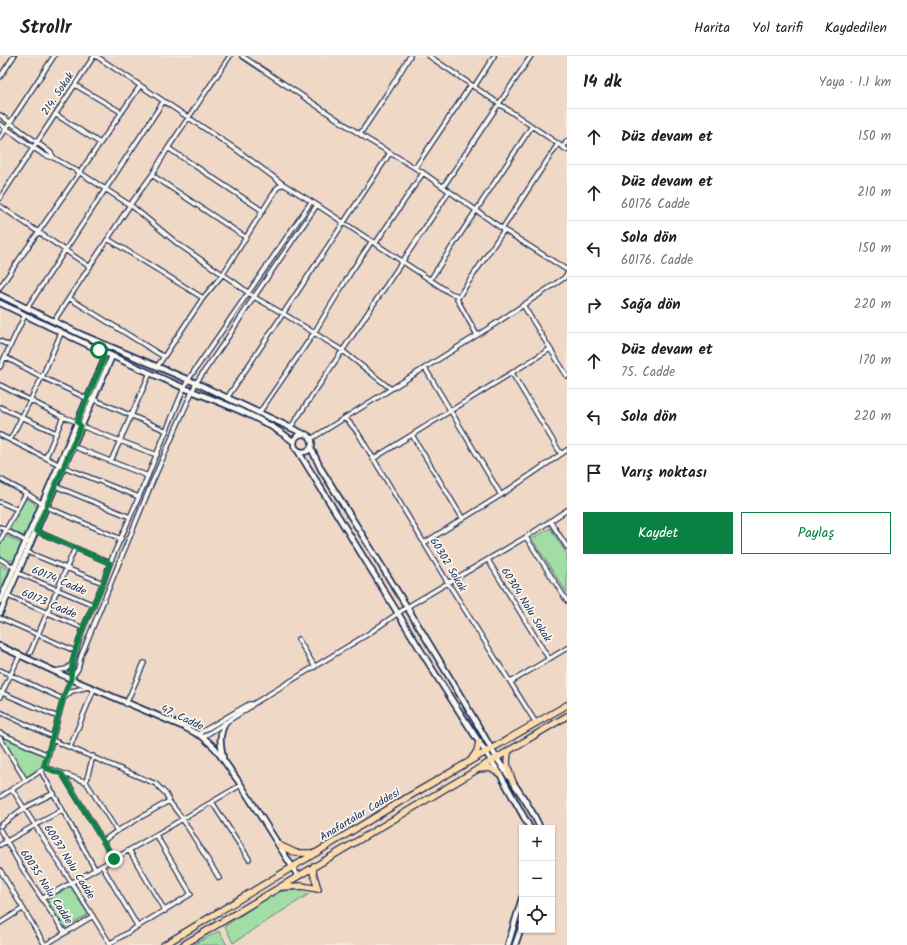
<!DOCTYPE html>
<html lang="tr">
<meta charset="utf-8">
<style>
:root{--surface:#fff;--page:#f2f2f2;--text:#202124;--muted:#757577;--line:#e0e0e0;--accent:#0b8043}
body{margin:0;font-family:Kalam,sans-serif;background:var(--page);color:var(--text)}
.controls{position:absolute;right:12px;bottom:12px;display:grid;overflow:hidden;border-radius:0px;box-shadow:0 1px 3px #0004}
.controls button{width:36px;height:36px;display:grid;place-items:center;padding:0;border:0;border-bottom:1px solid var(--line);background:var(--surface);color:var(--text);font:20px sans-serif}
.stop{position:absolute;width:12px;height:12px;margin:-9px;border:3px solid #0b8043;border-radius:50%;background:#fff}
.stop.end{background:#0b8043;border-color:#fff;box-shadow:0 1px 4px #0008}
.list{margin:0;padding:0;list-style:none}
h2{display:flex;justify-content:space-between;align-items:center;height:52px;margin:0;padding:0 16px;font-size:17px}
h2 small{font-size:13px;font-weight:400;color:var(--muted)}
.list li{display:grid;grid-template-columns:26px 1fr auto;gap:12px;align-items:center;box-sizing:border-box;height:56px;padding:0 16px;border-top:1px solid var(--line)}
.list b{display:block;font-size:15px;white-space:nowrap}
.list p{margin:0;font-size:13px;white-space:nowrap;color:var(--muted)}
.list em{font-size:13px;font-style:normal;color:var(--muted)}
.actions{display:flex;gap:8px;padding:12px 16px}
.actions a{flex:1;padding:9px 0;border:1px solid var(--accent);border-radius:0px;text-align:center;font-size:14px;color:var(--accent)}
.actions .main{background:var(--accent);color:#fff}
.icon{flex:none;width:22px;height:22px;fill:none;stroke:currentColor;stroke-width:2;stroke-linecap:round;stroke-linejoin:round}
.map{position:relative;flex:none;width:567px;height:889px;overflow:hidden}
header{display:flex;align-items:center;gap:24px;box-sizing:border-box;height:56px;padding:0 20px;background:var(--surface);border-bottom:1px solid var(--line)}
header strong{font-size:19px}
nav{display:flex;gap:22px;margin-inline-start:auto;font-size:14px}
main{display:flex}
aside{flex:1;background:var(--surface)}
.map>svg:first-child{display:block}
.built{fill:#f0d8c6;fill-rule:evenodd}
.green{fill:#a1dda4;stroke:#5e8681}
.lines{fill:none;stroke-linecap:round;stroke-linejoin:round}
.street-casing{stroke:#1b2f5e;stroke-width:6}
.secondary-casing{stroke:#1b2f5e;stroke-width:8}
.primary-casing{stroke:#1b2f5e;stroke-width:8}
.street{stroke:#fbf7ec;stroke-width:3.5}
.secondary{stroke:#fbf7ec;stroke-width:4.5}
.primary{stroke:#fedbac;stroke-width:5.5}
.route{stroke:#0b8043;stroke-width:5}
.labels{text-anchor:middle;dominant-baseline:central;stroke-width:3.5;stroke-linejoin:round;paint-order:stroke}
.street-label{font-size:11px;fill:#1b2f5e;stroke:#fbf7ec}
</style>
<header>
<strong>Strollr</strong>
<nav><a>Harita</a><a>Yol tarifi</a><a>Kaydedilen</a></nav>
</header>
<main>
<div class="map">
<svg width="567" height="889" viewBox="0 0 567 889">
<rect width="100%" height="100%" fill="#f6e9db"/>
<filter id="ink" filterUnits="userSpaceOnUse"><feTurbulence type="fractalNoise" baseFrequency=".025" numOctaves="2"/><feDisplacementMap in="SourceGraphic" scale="8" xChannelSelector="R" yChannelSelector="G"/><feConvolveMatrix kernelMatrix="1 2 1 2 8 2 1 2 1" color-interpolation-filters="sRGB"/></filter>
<g filter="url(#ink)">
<!-- built -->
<path class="built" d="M 0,0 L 567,0 L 567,889 L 0,889 ZM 522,772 L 552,772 L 552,874 L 522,874 Z"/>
<!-- green -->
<path class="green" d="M 25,442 L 33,446 L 38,453 L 24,480 L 9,473 Z
M 550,472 L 567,498 L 567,537 L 532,483 Z
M 5,479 L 22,488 L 16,505 L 4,503 L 0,499 L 0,489 Z
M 0,509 L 11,515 L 0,538 Z
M 0,679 L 44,700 L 41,711 L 26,721 Z
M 70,830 L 88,858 L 64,873 L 47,844 Z
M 297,834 L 309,838 L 233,887 L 225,870 L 273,838 L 284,835 Z
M 219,875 L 227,889 L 193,889 Z"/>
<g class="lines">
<defs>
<path id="street" d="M 96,0 L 237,94 L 283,128
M 242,0 L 367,83 L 422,116 L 504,174 L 567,214
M 429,0 L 567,94
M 0,21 L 14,0
M 75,29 L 121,56
M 474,31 L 494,0
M 55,58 L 100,87
M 0,59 L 51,97 L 54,102
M 0,68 L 44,99 L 54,102 L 79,116 L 133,151 L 178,188 L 234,226 L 254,241 L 284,258 L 343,295 L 391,333
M 360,78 L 390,33 L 410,0
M 0,82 L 54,0
M 563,91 L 567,85
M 168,92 L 263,155
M 415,112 L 471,29
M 152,119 L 245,181
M 443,131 L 531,0
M 0,142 L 94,0
M 0,150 L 90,211
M 502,173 L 558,88
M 108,183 L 203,242
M 375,188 L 423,117
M 430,224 L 532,70
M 0,231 L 140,30
M 69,242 L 164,301
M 523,249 L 567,320
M 27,252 L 163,46
M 54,265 L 130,149 L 152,119 L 168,92 L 230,0
M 477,279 L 457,243 L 504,174
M 0,285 L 10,290
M 5,301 L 42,321 L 88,343 L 93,343 L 167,375
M 0,311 L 25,259
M 157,311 L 203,242 L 223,218 L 277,132 L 283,128 L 317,149 L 450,237 L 459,240
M 425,312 L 501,439
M 512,317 L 561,398
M 0,329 L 61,360 L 77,366 L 81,370 L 157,399
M 227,342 L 390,97
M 0,351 L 56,377
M 259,357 L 314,277 L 351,216 L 372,185
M 344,362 L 349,366 L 358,377 L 448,527 L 536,667
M 291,371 L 449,136
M 0,379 L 64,411 L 139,441
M 412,379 L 463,463
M 311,383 L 495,268 L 564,222 L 567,218
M 10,384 L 42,321 L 61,277
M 72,390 L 148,420
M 46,401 L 63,361
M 373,403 L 550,293
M 111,405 L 150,317
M 0,423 L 26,437 L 47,451 L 121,483
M 55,430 L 130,461
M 0,446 L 16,453
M 550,465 L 567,491
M 0,471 L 31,488
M 36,475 L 110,507
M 526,481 L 567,545
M 0,485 L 26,437
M 424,487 L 501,439 L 567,394
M 27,496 L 103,527
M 0,503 L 15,512
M 488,504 L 549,603
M 18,517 L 94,549
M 8,540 L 83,572
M 0,562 L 75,595
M 298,583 L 315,611
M 30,597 L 75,492
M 0,614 L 63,643
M 55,615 L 66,613 L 72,608
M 71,622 L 72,608 L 83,572 L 103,527 L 110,507 L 144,429 L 184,332 L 188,324 L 311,146
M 511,626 L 567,592
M 0,636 L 58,661
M 0,641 L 20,599
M 65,641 L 72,635 L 88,631
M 126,648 L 144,607
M 0,656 L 53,681
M 0,677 L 48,699
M 198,678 L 249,648 L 253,648
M 203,681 L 250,651 L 253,648 L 368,578 L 407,551 L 526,481 L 567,454
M 0,682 L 26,725
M 52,684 L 156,728 L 166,738 L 169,745 L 182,762 L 219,822
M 70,691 L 94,633
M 45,711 L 86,726 L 117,775
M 41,715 L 95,813
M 62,717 L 103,785
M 86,726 L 93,700
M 12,733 L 111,889
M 0,741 L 36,718 L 45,711 L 63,643 L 71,623 L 78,613 L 81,600 L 151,429 L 196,327 L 228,281 L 254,241 L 317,149
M 212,746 L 249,803
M 0,770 L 24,752 L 54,737
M 0,774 L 25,817 L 65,877
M 0,789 L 62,754
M 129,794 L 165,855
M 114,803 L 103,785 L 117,775 L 169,745
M 102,810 L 138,871
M 0,814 L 45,889
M 43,842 C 110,807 175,767 241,729
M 0,867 L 22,853
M 109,888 L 191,838 L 156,779
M 45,889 L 93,860"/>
<path id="secondary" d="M 0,239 L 80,278 L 196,327 L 304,378
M 0,247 C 60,276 121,305 182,331 C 220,347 262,360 294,386
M294 387a9 9 0 1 1 18 0a9 9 0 1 1-18 0Z
M 311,392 L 321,413 C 379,505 437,598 491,692 C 506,720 528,743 540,772
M 298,395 L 439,624 L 479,686 L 500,718 L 530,772
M 0,545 L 103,307 L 104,301 L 101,296
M 0,557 L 112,300
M 0,590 L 71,623 L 184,671 L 203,681 L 215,692 L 241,729 L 298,820
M 223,701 C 220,687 219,680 225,667
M 508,889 L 522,842
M 515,889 L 522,869"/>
<path id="primary" d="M 509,694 C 505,707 508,713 513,726
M 471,704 L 477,695 L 479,686
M 478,713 L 490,712 L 500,718
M 279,789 L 296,797 L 316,797
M 314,810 L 313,816 L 318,833
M 281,831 L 302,830 L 318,833
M 164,889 L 408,741 L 567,649
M 183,889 L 567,660"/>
</defs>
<!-- street casing -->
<use href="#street" class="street-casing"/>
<!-- secondary casing -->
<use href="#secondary" class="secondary-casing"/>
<!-- primary casing -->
<use href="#primary" class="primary-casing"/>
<!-- street -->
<use href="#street" class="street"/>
<!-- secondary -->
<use href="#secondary" class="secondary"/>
<!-- primary -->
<use href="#primary" class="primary"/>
</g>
</g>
<g class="lines" filter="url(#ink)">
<!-- route -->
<path class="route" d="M 99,294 L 104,301 L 103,306 L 77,366 L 81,370 L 36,475 L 110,507 L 103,527 L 83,572 L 75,595 L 72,608 L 71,623 L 63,643 L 44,711 L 62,718 L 114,803"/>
</g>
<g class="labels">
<!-- street labels -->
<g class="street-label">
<text transform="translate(58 38) rotate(-56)">214. Sokak</text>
<text transform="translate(448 509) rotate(59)">60302 Sokak</text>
<text transform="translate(59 525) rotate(23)">60174 Cadde</text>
<text transform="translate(49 548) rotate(23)">60173 Cadde</text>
<text transform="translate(526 549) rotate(58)">60304 Nolu Sokak</text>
<text transform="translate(182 662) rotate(25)">47. Cadde</text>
<text transform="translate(360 759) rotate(-31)">Anafartalar Caddesi</text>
<text transform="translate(69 806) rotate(58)">60037 Nolu Cadde</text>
<text transform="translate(46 831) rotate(57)">60035 Nolu Cadde</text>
</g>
</g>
</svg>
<div class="controls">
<button>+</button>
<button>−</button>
<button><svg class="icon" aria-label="locate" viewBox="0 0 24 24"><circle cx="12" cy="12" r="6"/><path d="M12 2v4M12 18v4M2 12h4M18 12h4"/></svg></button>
</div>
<div class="stop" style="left:99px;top:294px"></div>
<div class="stop end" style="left:114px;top:803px"></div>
</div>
<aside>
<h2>14 dk<small>Yaya · 1.1 km</small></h2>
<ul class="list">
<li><svg class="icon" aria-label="ahead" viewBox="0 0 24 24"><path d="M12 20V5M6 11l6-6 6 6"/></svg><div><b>Düz devam et</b></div><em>150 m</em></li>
<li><svg class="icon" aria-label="ahead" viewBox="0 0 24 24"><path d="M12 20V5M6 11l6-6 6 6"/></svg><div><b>Düz devam et</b><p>60176 Cadde</p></div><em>210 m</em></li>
<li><svg class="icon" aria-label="left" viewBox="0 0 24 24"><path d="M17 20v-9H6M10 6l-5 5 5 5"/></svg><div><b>Sola dön</b><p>60176. Cadde</p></div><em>150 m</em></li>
<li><svg class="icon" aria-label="right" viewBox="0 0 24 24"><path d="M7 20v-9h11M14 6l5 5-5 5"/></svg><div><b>Sağa dön</b></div><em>220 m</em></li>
<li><svg class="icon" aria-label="ahead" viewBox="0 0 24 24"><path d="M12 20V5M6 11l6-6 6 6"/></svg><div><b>Düz devam et</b><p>75. Cadde</p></div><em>170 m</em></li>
<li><svg class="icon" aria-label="left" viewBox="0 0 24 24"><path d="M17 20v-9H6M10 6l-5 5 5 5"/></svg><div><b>Sola dön</b></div><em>220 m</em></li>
<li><svg class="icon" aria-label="arrive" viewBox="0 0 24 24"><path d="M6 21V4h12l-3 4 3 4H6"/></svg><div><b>Varış noktası</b></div></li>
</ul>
<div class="actions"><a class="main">Kaydet</a><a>Paylaş</a></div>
</aside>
</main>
